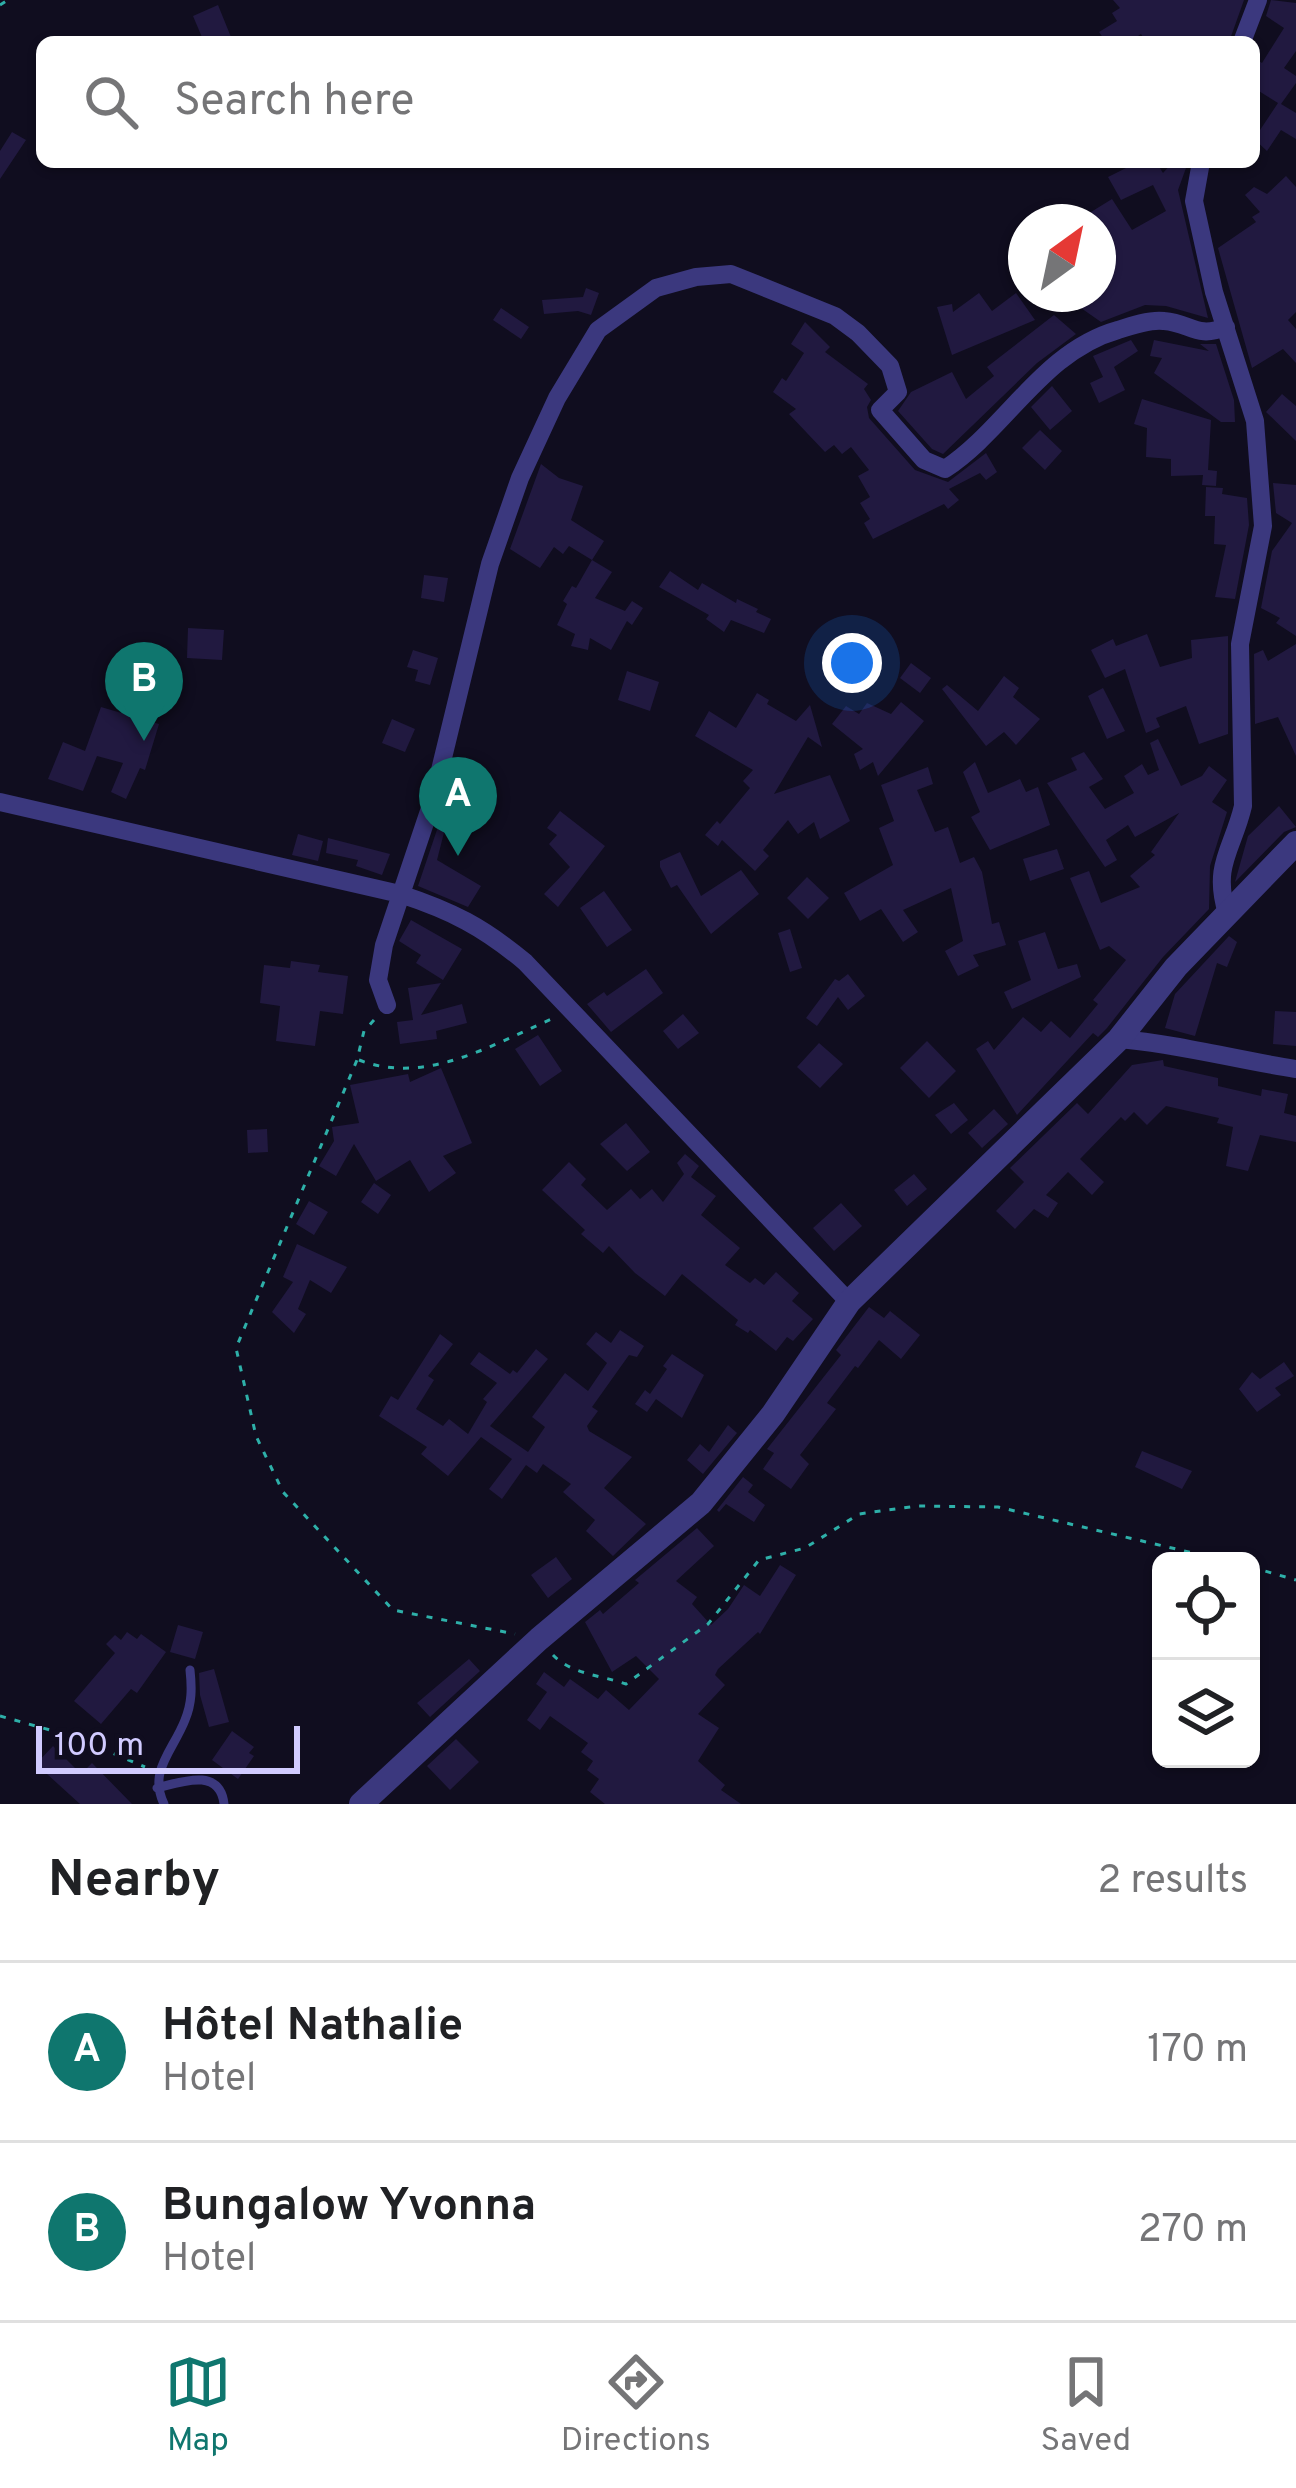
<!DOCTYPE html>
<meta charset="utf-8">
<style>
:root{--surface:#fff;--page:#f2f2f2;--text:#202124;--muted:#757577;--line:#e0e0e0;--accent:#0f766e}
body{margin:0;font-family:Overpass,sans-serif;background:var(--page);color:var(--text)}
.controls{position:absolute;right:36px;bottom:36px;display:grid;overflow:hidden;border-radius:18px;box-shadow:0 3px 9px #0004}
.controls button{width:108px;height:108px;display:grid;place-items:center;padding:0;border:0;border-bottom:3px solid var(--line);background:var(--surface);color:var(--text);font:60px sans-serif}
.compass{position:absolute;left:1008px;top:204px;width:108px;height:108px;border-radius:50%;background:var(--surface);box-shadow:0 3px 9px #0004;rotate:33deg}
.scale{position:absolute;left:36px;bottom:30px;width:264px;box-sizing:border-box;padding-left:12px;border:6px solid #d1cbff;border-top:0;font-size:33px;line-height:42px;white-space:nowrap;color:#d1cbff;-webkit-text-stroke:9px #100d1f;paint-order:stroke}
.you{position:absolute;left:852px;top:663px;width:42px;height:42px;margin:-30px;border:9px solid #fff;border-radius:50%;background:#1a73e8;box-shadow:0 0 0 18px #1a73e833}
.badge{display:grid;place-items:center;width:78px;height:78px;border-radius:50%;background:var(--accent);color:#fff;font-size:39px;font-weight:700}
.pin{position:absolute;translate:-50% -99px;filter:drop-shadow(0 3px 6px #0008)}
.pin::after{content:'';position:absolute;top:63px;width:42px;height:36px;background:inherit;clip-path:polygon(0 0,100% 0,50% 100%)}
.list{margin:0;padding:0;list-style:none}
h2{display:flex;justify-content:space-between;align-items:center;height:156px;margin:0;padding:0 48px;font-size:51px}
h2 small{font-size:39px;font-weight:400;color:var(--muted)}
.list li{display:grid;grid-template-columns:78px 1fr auto;gap:36px;align-items:center;box-sizing:border-box;height:180px;padding:0 48px;border-top:3px solid var(--line)}
.list b{display:block;font-size:45px;white-space:nowrap}
.list p{margin:0;font-size:39px;white-space:nowrap;color:var(--muted)}
.list em{font-size:39px;font-style:normal;color:var(--muted)}
.icon{flex:none;width:66px;height:66px;fill:none;stroke:currentColor;stroke-width:2;stroke-linecap:round;stroke-linejoin:round}
.map{position:relative;flex:none;width:1296px;height:1804px;overflow:hidden}
.search{position:absolute;background:var(--surface);box-shadow:0 3px 9px #0004;left:36px;right:36px;top:36px;height:132px;display:flex;align-items:center;gap:30px;box-sizing:border-box;padding:0 42px;border-radius:18px;color:var(--muted);font-size:45px}
.sheet{height:516px;background:var(--surface)}
nav{display:flex;justify-content:space-around;align-items:center;box-sizing:border-box;height:168px;border-top:3px solid var(--line);background:var(--surface);font-size:33px;color:var(--muted)}
nav a{display:grid;justify-items:center;gap:6px}
nav .on{color:var(--accent)}
.map>svg:first-child{display:block}
.building{fill:#211940}
.lines{fill:none;stroke-linecap:round;stroke-linejoin:round}
.path{stroke:#2eb0a9;stroke-width:3;stroke-dasharray:6 9;stroke-linecap:butt}
.service{stroke:#3b387e;stroke-width:9}
.minor{stroke:#3b387e;stroke-width:18}
.tertiary{stroke:#3b387e;stroke-width:24}
</style>
<div class="map">
<svg width="1296" height="1804" viewBox="0 0 1296 1804">
<rect width="100%" height="100%" fill="#100d1f"/>
<!-- building -->
<path class="building" d="M 1113,0 L 1244,0 L 1229,42 L 1213,42 L 1206,38 L 1202,42 L 1146,42 L 1141,34 L 1129,42 L 1106,42 L 1099,32 L 1117,21 L 1112,13 L 1120,8 Z
M 1271,0 L 1296,3 L 1296,51 L 1284,68 L 1296,76 L 1296,83 L 1281,104 L 1296,113 L 1296,139 L 1281,130 L 1267,151 L 1254,139 L 1278,103 L 1254,88 L 1254,58 L 1262,63 L 1284,28 L 1266,16 Z
M 218,5 L 233,42 L 204,42 L 193,16 Z
M 12,132 L 26,140 L 0,179 L 0,151 Z
M 1138,162 L 1156,162 L 1163,173 L 1173,162 L 1181,162 L 1186,168 L 1178,190 L 1208,318 L 1166,306 L 1145,305 L 1101,322 L 1061,294 L 1098,294 L 1098,222 L 1091,212 L 1112,199 L 1132,230 L 1166,211 L 1153,185 L 1121,200 L 1108,177 Z
M 1286,176 L 1296,187 L 1296,312 L 1288,320 L 1296,329 L 1296,363 L 1283,349 L 1252,368 L 1218,248 L 1256,222 L 1252,217 L 1260,212 L 1245,195 L 1254,187 L 1267,194 Z
M 586,288 L 599,293 L 591,315 L 578,311 L 544,314 L 542,300 L 583,297 Z
M 979,293 L 992,311 L 1016,293 L 1035,320 L 952,355 L 937,307 L 952,304 L 953,312 Z
M 501,308 L 529,327 L 521,339 L 493,320 Z
M 1054,315 L 1076,334 L 1037,363 L 943,454 L 932,449 L 898,411 L 911,392 L 952,372 L 966,399 L 994,376 L 987,367 Z
M 805,322 L 830,347 L 825,352 L 868,384 L 864,389 L 871,400 L 867,407 L 869,418 L 915,470 L 948,482 L 986,453 L 997,472 L 986,480 L 980,473 L 949,489 L 959,500 L 948,509 L 944,504 L 873,539 L 864,523 L 870,519 L 860,503 L 870,497 L 858,476 L 869,470 L 851,447 L 842,454 L 834,445 L 825,452 L 789,414 L 796,409 L 773,392 L 782,378 L 786,381 L 804,353 L 791,344 Z
M 1131,340 L 1138,351 L 1114,367 L 1125,390 L 1099,403 L 1090,383 L 1103,377 L 1093,356 Z
M 1154,340 L 1209,351 L 1200,344 L 1216,344 L 1234,400 L 1235,422 L 1221,422 L 1154,373 L 1162,358 L 1150,356 Z
M 1052,386 L 1072,411 L 1050,430 L 1031,407 Z
M 1282,394 L 1296,406 L 1296,441 L 1266,412 Z
M 1142,399 L 1211,420 L 1208,470 L 1217,471 L 1216,486 L 1202,485 L 1203,475 L 1171,476 L 1171,459 L 1146,457 L 1147,428 L 1134,424 Z
M 1040,430 L 1062,451 L 1045,470 L 1022,448 Z
M 541,464 L 559,478 L 583,486 L 571,520 L 604,541 L 592,560 L 569,546 L 563,554 L 554,547 L 540,568 L 510,549 Z
M 1273,483 L 1296,485 L 1296,636 L 1276,623 L 1280,618 L 1261,608 L 1272,551 L 1292,523 L 1276,513 Z
M 1206,487 L 1223,488 L 1222,494 L 1247,498 L 1249,525 L 1235,599 L 1215,597 L 1226,545 L 1214,544 L 1215,516 L 1205,516 Z
M 592,560 L 612,572 L 595,598 L 625,611 L 632,601 L 643,608 L 632,625 L 627,621 L 611,650 L 590,638 L 588,650 L 571,646 L 575,634 L 557,625 L 567,604 L 563,601 L 572,586 L 576,588 Z
M 670,571 L 698,590 L 702,583 L 736,603 L 737,599 L 758,609 L 756,612 L 771,619 L 764,633 L 731,620 L 724,632 L 706,619 L 709,615 L 659,587 Z
M 424,575 L 448,578 L 444,602 L 421,598 Z
M 188,628 L 224,630 L 222,660 L 187,658 Z
M 1147,634 L 1160,667 L 1192,658 L 1191,640 L 1228,636 L 1228,734 L 1199,744 L 1186,706 L 1156,718 L 1160,727 L 1146,733 L 1125,669 L 1105,678 L 1091,650 L 1113,639 L 1116,646 Z
M 1296,644 L 1296,756 L 1278,717 L 1255,724 L 1254,654 L 1263,650 L 1268,661 Z
M 413,650 L 438,658 L 430,685 L 415,681 L 418,670 L 407,667 Z
M 911,663 L 931,678 L 920,693 L 900,678 Z
M 627,671 L 659,682 L 650,711 L 618,700 Z
M 1004,676 L 1019,688 L 1013,697 L 1040,719 L 1016,745 L 1004,732 L 986,746 L 942,689 L 947,685 L 978,711 Z
M 1103,688 L 1125,731 L 1107,739 L 1088,696 Z
M 757,693 L 769,700 L 767,704 L 796,721 L 810,705 L 822,747 L 808,737 L 774,794 L 830,775 L 850,821 L 820,839 L 814,822 L 798,834 L 788,820 L 763,850 L 769,856 L 755,871 L 722,840 L 718,846 L 705,835 L 717,821 L 720,824 L 750,788 L 743,781 L 753,770 L 695,736 L 709,711 L 736,728 Z
M 901,702 L 924,721 L 878,776 L 873,762 L 860,770 L 854,754 L 863,749 L 832,724 L 846,706 L 859,714 L 867,703 L 891,714 Z
M 101,707 L 159,724 L 145,770 L 140,768 L 126,799 L 111,792 L 123,763 L 97,756 L 83,791 L 48,779 L 63,742 L 85,751 Z
M 392,719 L 415,729 L 405,752 L 382,743 Z
M 1158,739 L 1181,786 L 1202,776 L 1209,766 L 1227,780 L 1212,802 L 1227,812 L 1210,866 L 1209,909 L 1163,957 L 1107,1028 L 1098,1037 L 1093,1033 L 1017,1115 L 976,1049 L 988,1041 L 994,1050 L 1023,1017 L 1041,1032 L 1051,1021 L 1070,1038 L 1098,1004 L 1093,1000 L 1126,960 L 1109,946 L 1100,950 L 1070,878 L 1089,871 L 1101,903 L 1140,887 L 1130,876 L 1155,855 L 1151,852 L 1179,813 L 1135,837 L 1128,825 L 1106,840 L 1117,860 L 1105,867 L 1047,783 L 1077,770 L 1071,758 L 1084,752 L 1103,779 L 1089,787 L 1105,809 L 1134,793 L 1124,776 L 1142,764 L 1148,775 L 1159,770 L 1150,743 Z
M 975,762 L 988,793 L 1020,779 L 1026,792 L 1038,787 L 1050,825 L 990,850 L 971,817 L 980,812 L 963,772 Z
M 928,767 L 933,784 L 917,790 L 935,832 L 948,827 L 960,863 L 974,857 L 982,872 L 992,924 L 999,922 L 1006,945 L 973,955 L 979,966 L 958,976 L 945,951 L 963,941 L 951,888 L 903,910 L 918,932 L 903,942 L 881,909 L 860,921 L 844,893 L 893,865 L 879,828 L 894,821 L 881,785 Z
M 1279,806 L 1296,827 L 1284,832 L 1235,882 L 1248,836 Z
M 560,811 L 605,846 L 558,907 L 544,894 L 570,867 L 549,844 L 557,835 L 547,828 Z
M 442,815 L 448,817 L 437,860 L 481,886 L 468,907 L 418,886 Z
M 298,834 L 323,841 L 318,861 L 292,855 Z
M 328,838 L 390,854 L 382,875 L 356,866 L 358,860 L 326,853 Z
M 1057,849 L 1064,869 L 1030,881 L 1023,859 Z
M 680,852 L 701,896 L 741,870 L 759,894 L 711,934 L 677,885 L 671,888 L 660,867 L 660,861 Z
M 807,877 L 829,898 L 808,919 L 787,898 Z
M 604,891 L 632,930 L 607,947 L 580,908 Z
M 411,920 L 462,949 L 443,980 L 416,963 L 421,955 L 399,941 Z
M 790,929 L 802,968 L 790,972 L 778,933 Z
M 1045,932 L 1058,969 L 1077,964 L 1081,977 L 1012,1009 L 1004,992 L 1031,980 L 1018,941 Z
M 1229,936 L 1237,942 L 1227,967 L 1217,963 L 1195,1036 L 1165,1028 L 1175,994 Z
M 291,961 L 320,965 L 318,972 L 348,976 L 343,1014 L 320,1011 L 315,1046 L 276,1041 L 280,1006 L 260,1003 L 264,965 L 290,968 Z
M 646,969 L 663,993 L 611,1032 L 587,1004 L 604,992 L 607,996 Z
M 848,974 L 865,996 L 848,1010 L 838,997 L 817,1026 L 806,1018 L 835,979 L 839,981 Z
M 441,983 L 421,1015 L 462,1004 L 467,1023 L 436,1031 L 437,1039 L 400,1044 L 397,1022 L 413,1020 L 408,988 Z
M 1275,1011 L 1296,1012 L 1296,1046 L 1273,1044 Z
M 683,1014 L 699,1033 L 678,1049 L 663,1031 Z
M 538,1035 L 562,1071 L 540,1086 L 515,1049 Z
M 927,1041 L 956,1071 L 929,1098 L 900,1068 Z
M 819,1043 L 843,1064 L 820,1088 L 797,1067 Z
M 1163,1060 L 1164,1066 L 1218,1078 L 1218,1086 L 1261,1096 L 1262,1089 L 1288,1094 L 1284,1113 L 1296,1116 L 1296,1142 L 1260,1135 L 1248,1171 L 1226,1166 L 1233,1127 L 1217,1123 L 1219,1118 L 1166,1106 L 1147,1125 L 1134,1112 L 1125,1121 L 1121,1117 L 1080,1159 L 1104,1182 L 1092,1195 L 1068,1172 L 1046,1195 L 1058,1203 L 1048,1218 L 1034,1209 L 1015,1229 L 996,1211 L 1024,1182 L 1010,1168 L 1077,1103 L 1088,1114 L 1132,1065 Z
M 441,1068 L 472,1143 L 443,1156 L 456,1173 L 429,1192 L 410,1160 L 376,1181 L 354,1144 L 336,1176 L 319,1166 L 334,1141 L 332,1127 L 359,1123 L 350,1085 L 408,1074 L 410,1082 Z
M 954,1103 L 968,1120 L 951,1134 L 935,1115 Z
M 994,1109 L 1008,1124 L 982,1148 L 968,1133 Z
M 626,1123 L 650,1152 L 627,1171 L 600,1144 Z
M 267,1129 L 268,1152 L 248,1153 L 247,1130 Z
M 685,1154 L 699,1166 L 691,1177 L 716,1196 L 701,1215 L 740,1248 L 725,1265 L 750,1283 L 755,1278 L 764,1285 L 776,1272 L 799,1293 L 792,1301 L 813,1319 L 793,1341 L 787,1337 L 776,1351 L 750,1330 L 748,1333 L 735,1325 L 738,1320 L 682,1274 L 665,1296 L 635,1273 L 609,1246 L 603,1253 L 581,1234 L 585,1230 L 542,1190 L 569,1162 L 586,1179 L 581,1185 L 607,1210 L 631,1189 L 640,1199 L 652,1189 L 663,1202 L 684,1174 L 677,1163 Z
M 914,1174 L 927,1189 L 907,1206 L 894,1190 Z
M 374,1183 L 391,1195 L 378,1214 L 361,1202 Z
M 309,1201 L 328,1212 L 314,1235 L 296,1224 Z
M 841,1203 L 862,1226 L 834,1251 L 813,1228 Z
M 297,1244 L 347,1267 L 331,1293 L 310,1280 L 298,1309 L 306,1314 L 294,1333 L 272,1312 L 293,1282 L 283,1277 Z
M 869,1307 L 884,1318 L 890,1311 L 920,1335 L 901,1359 L 879,1340 L 858,1368 L 855,1366 L 827,1403 L 836,1409 L 800,1455 L 809,1464 L 791,1489 L 763,1469 L 774,1453 L 767,1449 L 841,1355 L 836,1350 Z
M 620,1330 L 644,1346 L 637,1357 L 629,1355 L 592,1407 L 598,1411 L 587,1426 L 589,1431 L 632,1457 L 604,1488 L 646,1524 L 613,1556 L 586,1531 L 595,1520 L 563,1492 L 571,1484 L 543,1464 L 537,1473 L 526,1465 L 502,1499 L 489,1489 L 512,1459 L 481,1437 L 448,1476 L 421,1454 L 427,1447 L 379,1416 L 391,1396 L 398,1400 L 440,1334 L 453,1344 L 428,1376 L 434,1380 L 416,1409 L 443,1426 L 449,1419 L 468,1434 L 487,1402 L 483,1399 L 497,1383 L 470,1364 L 479,1352 L 510,1374 L 513,1370 L 517,1373 L 536,1349 L 548,1359 L 490,1426 L 528,1452 L 545,1427 L 532,1417 L 565,1373 L 588,1391 L 607,1363 L 586,1344 L 596,1332 L 611,1343 Z
M 672,1354 L 704,1375 L 682,1418 L 656,1399 L 647,1412 L 635,1404 L 645,1390 L 650,1394 L 667,1369 L 663,1366 Z
M 1284,1362 L 1294,1376 L 1275,1388 L 1281,1395 L 1257,1412 L 1239,1389 L 1252,1372 L 1260,1379 Z
M 728,1425 L 737,1433 L 703,1474 L 687,1460 L 700,1444 L 709,1452 Z
M 1142,1451 L 1192,1471 L 1182,1489 L 1135,1467 Z
M 743,1477 L 753,1485 L 748,1492 L 765,1505 L 754,1522 L 726,1504 L 719,1512 L 717,1510 Z
M 697,1528 L 714,1546 L 676,1581 L 697,1597 L 692,1604 L 711,1625 L 728,1609 L 744,1585 L 760,1596 L 780,1565 L 796,1575 L 760,1634 L 758,1632 L 718,1669 L 715,1675 L 725,1685 L 698,1714 L 719,1728 L 698,1761 L 725,1785 L 721,1790 L 741,1804 L 605,1804 L 590,1792 L 599,1779 L 587,1770 L 593,1761 L 581,1752 L 588,1743 L 550,1716 L 540,1730 L 527,1720 L 547,1692 L 536,1684 L 544,1672 L 564,1687 L 570,1679 L 598,1699 L 606,1690 L 629,1710 L 659,1679 L 636,1656 L 612,1672 L 585,1622 L 600,1610 L 603,1614 L 639,1583 L 635,1580 Z
M 556,1557 L 572,1579 L 548,1598 L 531,1575 Z
M 178,1625 L 203,1632 L 195,1659 L 170,1652 Z
M 127,1632 L 137,1639 L 141,1634 L 166,1652 L 137,1693 L 131,1689 L 101,1724 L 74,1701 L 115,1653 L 106,1644 L 115,1635 L 121,1640 Z
M 469,1659 L 480,1671 L 430,1717 L 417,1703 Z
M 214,1669 L 229,1722 L 209,1727 L 200,1695 L 199,1673 Z
M 232,1731 L 254,1747 L 249,1753 L 254,1756 L 238,1779 L 212,1760 Z
M 456,1739 L 479,1762 L 450,1790 L 427,1766 Z
M 53,1746 L 81,1774 L 92,1763 L 132,1804 L 80,1804 L 36,1764 Z"/>
<g class="lines">
<!-- path -->
<path class="path" d="M 0,5 L 8,0
M 374,1020 L 364,1031 L 357,1060 L 236,1348 L 256,1436 L 283,1492 L 393,1610 L 515,1634
M 359,1060 C 426,1086 493,1044 554,1018
M 1251,1567 L 1296,1580
M 553,1655 C 571,1674 600,1675 626,1684 L 708,1624 L 759,1560 L 805,1548 L 859,1514 L 917,1506 L 998,1507 L 1227,1561
M 0,1716 L 75,1737 L 145,1767"/>
<!-- service -->
<path class="service" d="M 157,1788 C 181,1782 220,1767 224,1804
M 164,1804 C 148,1771 173,1751 185,1720 C 192,1703 192,1688 190,1670"/>
<!-- minor -->
<path class="minor" d="M 1242,42 L 1258,0
M 1201,162 L 1194,201 L 1214,292 L 1255,421 L 1263,526 L 1240,644 L 1243,806 C 1233,849 1212,865 1227,913
M 0,802 L 400,894 C 452,911 483,927 525,962 L 849,1302
M 387,1005 L 378,980 L 384,945 L 433,799 L 490,564 L 520,478 L 557,398 L 598,330 L 656,288 L 696,277 L 731,274 L 835,316 L 858,333 L 890,366 L 898,392 L 880,410 L 924,460 L 945,469 C 1006,429 1043,351 1118,330 C 1130,326 1151,319 1164,321 C 1191,323 1196,339 1226,327
M 1119,1039 C 1179,1044 1237,1060 1296,1069"/>
<!-- tertiary -->
<path class="tertiary" d="M 361,1804 L 539,1639 L 701,1503 L 773,1414 L 849,1302 L 1119,1039 L 1176,967 L 1296,843"/>
</g>
</svg>
<div class="controls">
<button><svg class="icon" aria-label="locate" viewBox="0 0 24 24"><circle cx="12" cy="12" r="6"/><path d="M12 2v4M12 18v4M2 12h4M18 12h4"/></svg></button>
<button><svg class="icon" aria-label="layers" viewBox="0 0 24 24"><path d="M12 4l9 5-9 5-9-5zM3 14l9 5 9-5"/></svg></button>
</div>
<svg class="compass" viewBox="-18 -18 36 36"><path d="M0-13l5 13h-10z" fill="#e53935"/><path d="M0 13l5-13h-10z" fill="#757577"/></svg>
<div class="scale">100 m</div>
<div class="you"></div>
<div class="pin badge" style="left:458px;top:856px">A</div>
<div class="pin badge" style="left:144px;top:741px">B</div>
<div class="search"><svg class="icon" aria-label="search" viewBox="0 0 24 24"><circle cx="10" cy="10" r="6"/><path d="M15 15l6 6"/></svg>Search here</div>
</div>
<section class="sheet">
<h2>Nearby<small>2 results</small></h2>
<ul class="list">
<li><span class="badge">A</span><div><b>Hôtel Nathalie</b><p>Hotel</p></div><em>170 m</em></li>
<li><span class="badge">B</span><div><b>Bungalow Yvonna</b><p>Hotel</p></div><em>270 m</em></li>
</ul>
</section>
<nav>
<a class="on"><svg class="icon" aria-label="map" viewBox="0 0 24 24"><path d="M3 6l6-2 6 2 6-2v14l-6 2-6-2-6 2zM9 4v14M15 6v14"/></svg>Map</a>
<a><svg class="icon" aria-label="directions" viewBox="0 0 24 24"><path d="M12 3l9 9-9 9-9-9zM9 14v-3h6M13 9l2 2-2 2"/></svg>Directions</a>
<a><svg class="icon" aria-label="saved" viewBox="0 0 24 24"><path d="M7 4h10v16l-5-4-5 4z"/></svg>Saved</a>
</nav>
